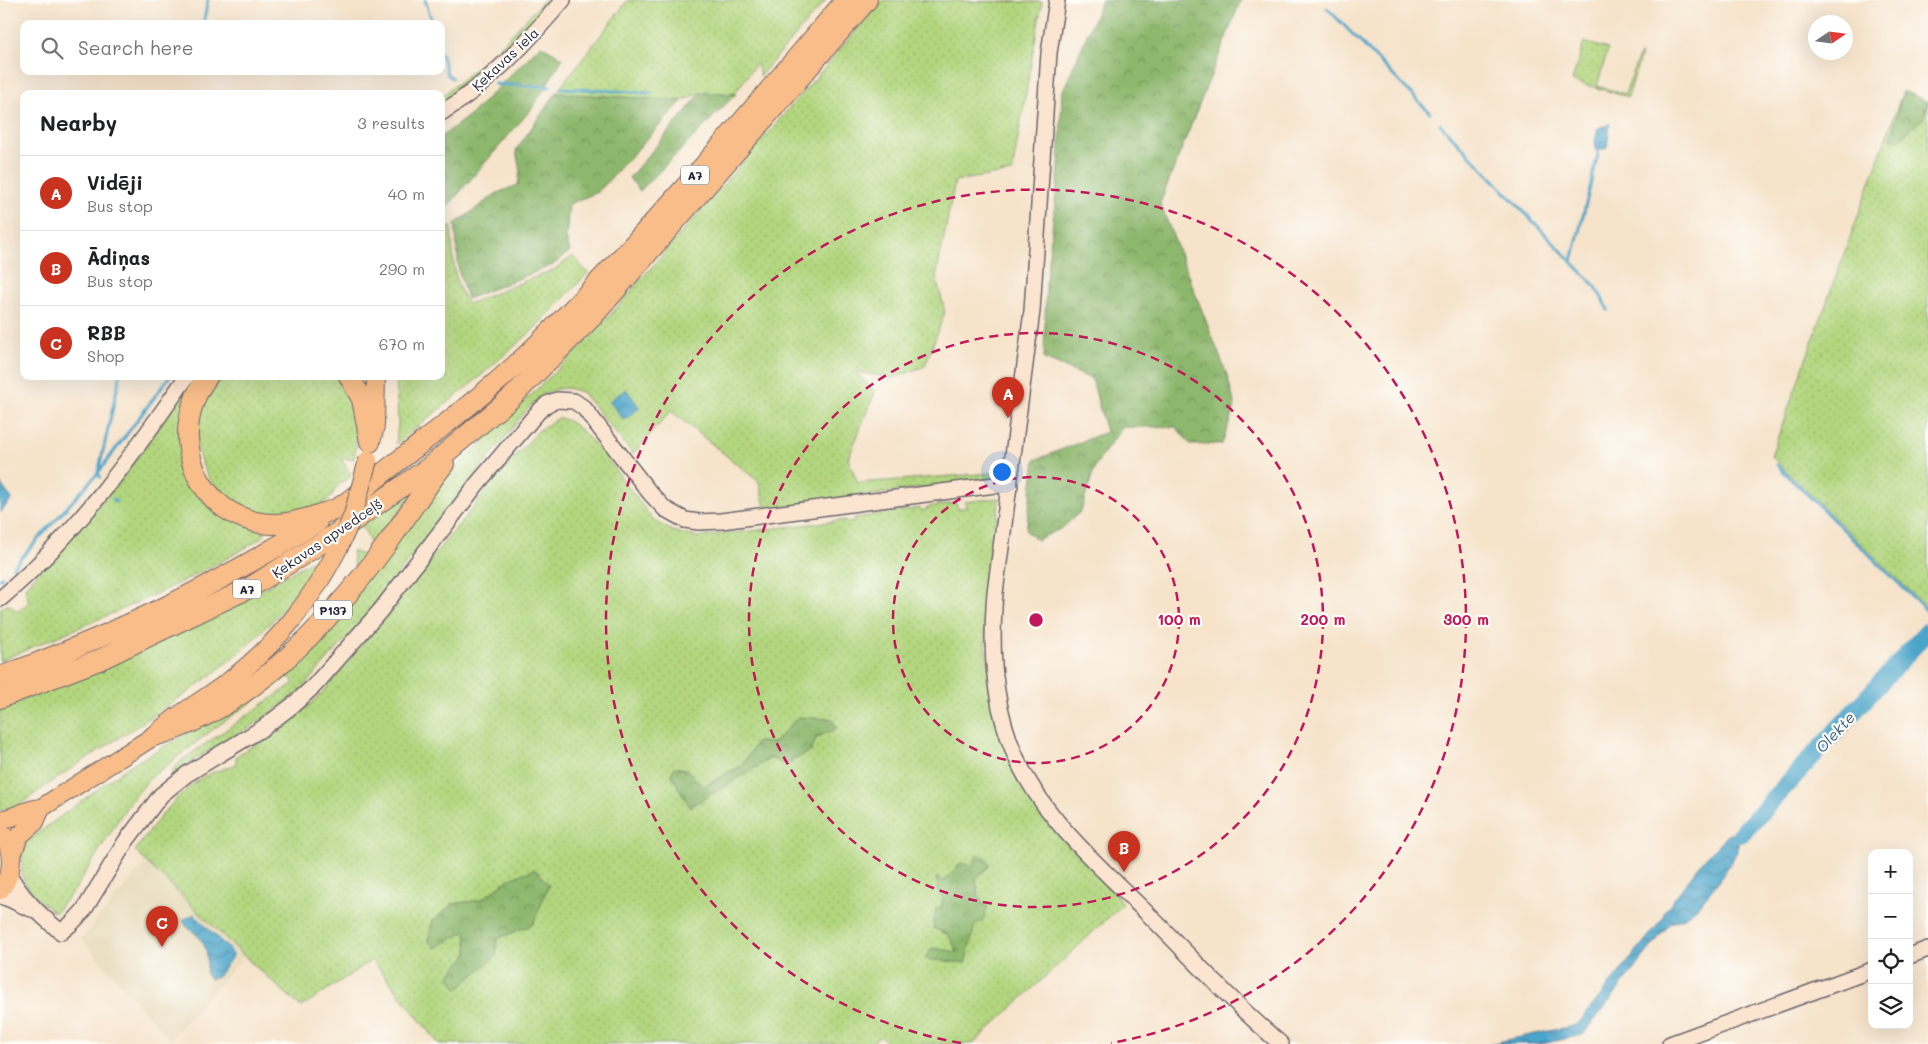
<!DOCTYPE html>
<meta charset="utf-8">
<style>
:root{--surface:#fff;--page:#f2f2f2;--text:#202124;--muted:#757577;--line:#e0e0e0;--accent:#c8321e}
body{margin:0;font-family:Mali,sans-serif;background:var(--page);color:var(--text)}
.controls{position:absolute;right:15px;bottom:15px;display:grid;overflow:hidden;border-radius:10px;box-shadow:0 5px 20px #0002}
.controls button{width:45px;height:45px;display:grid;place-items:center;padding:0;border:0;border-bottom:1px solid var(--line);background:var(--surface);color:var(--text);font:25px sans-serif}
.compass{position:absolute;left:1808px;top:15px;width:45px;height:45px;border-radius:50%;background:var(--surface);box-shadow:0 5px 20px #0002;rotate:77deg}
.you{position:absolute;left:1001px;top:471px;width:18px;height:18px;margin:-12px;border:4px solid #fff;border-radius:50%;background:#1a73e8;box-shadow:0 0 0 8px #1a73e833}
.badge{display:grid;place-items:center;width:32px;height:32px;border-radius:50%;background:var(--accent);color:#fff;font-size:16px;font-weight:700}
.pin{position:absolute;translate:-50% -41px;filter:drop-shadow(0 1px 2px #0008)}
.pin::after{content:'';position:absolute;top:26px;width:18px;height:15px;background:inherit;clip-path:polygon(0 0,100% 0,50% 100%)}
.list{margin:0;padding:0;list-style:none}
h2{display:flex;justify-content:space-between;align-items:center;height:65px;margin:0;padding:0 20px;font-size:21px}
h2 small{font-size:16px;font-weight:400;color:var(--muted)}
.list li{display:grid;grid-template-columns:32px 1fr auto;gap:15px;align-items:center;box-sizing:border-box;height:75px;padding:0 20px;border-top:1px solid var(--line)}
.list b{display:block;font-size:19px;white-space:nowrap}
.list p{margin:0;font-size:16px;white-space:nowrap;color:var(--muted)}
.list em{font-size:16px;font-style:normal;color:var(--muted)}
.icon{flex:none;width:28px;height:28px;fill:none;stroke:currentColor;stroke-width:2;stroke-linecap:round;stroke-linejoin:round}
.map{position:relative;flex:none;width:1928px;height:1044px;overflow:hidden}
.search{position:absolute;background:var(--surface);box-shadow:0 5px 20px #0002;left:20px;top:20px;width:425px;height:55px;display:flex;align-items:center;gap:12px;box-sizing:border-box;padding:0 18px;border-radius:10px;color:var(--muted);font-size:19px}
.panel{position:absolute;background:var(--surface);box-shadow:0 5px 20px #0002;left:20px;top:90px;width:425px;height:290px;border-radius:10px}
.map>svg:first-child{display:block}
.built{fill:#e7daba}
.grass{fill:url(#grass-dots);stroke:#6a7c5c;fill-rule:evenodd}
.forest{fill:url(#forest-crowns);stroke:#586c54}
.water{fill:url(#water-waves);stroke:#376382}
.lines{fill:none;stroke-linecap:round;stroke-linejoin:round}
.stream{stroke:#4ca4c9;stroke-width:3}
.river{stroke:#4ca4c9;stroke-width:18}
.secondary-casing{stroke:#6c666d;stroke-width:18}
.primary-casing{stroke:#6c666d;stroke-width:20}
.highway-casing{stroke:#6c666d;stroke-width:22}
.secondary{stroke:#fce5d0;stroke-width:15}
.primary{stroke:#f8bd89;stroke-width:18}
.highway{stroke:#f8bd89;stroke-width:20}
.primary-bridge-casing{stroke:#6c666d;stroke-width:20;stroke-linecap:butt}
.primary-bridge{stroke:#f8bd89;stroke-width:18}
.ring{fill:none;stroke:#c2185b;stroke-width:2.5;stroke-dasharray:9 6}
.labels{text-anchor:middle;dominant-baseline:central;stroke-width:4.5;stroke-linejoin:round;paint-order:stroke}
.shield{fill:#fdfcf7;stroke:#646373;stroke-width:1}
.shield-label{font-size:12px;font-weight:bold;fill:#22223b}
.street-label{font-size:14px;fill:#22223b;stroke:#fdfcf7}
.water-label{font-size:15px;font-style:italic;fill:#355c7b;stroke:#fdfcf7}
.centre{fill:#c2185b;stroke:#fdfcf7;stroke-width:2.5}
.ring-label{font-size:15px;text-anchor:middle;font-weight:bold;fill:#c2185b;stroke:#fdfcf7;stroke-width:4.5;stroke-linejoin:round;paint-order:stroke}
</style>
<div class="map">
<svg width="1928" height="1044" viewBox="0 0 1928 1044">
<defs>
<pattern id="grass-dots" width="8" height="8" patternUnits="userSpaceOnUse" patternTransform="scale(1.25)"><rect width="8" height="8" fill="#b2d67e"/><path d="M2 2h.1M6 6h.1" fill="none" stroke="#99b76e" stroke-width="1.8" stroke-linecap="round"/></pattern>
<pattern id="forest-crowns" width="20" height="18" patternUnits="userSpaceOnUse" patternTransform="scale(1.25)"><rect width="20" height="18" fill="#8db76d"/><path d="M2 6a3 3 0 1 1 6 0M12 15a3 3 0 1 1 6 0" fill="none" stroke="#73945b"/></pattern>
<pattern id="water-waves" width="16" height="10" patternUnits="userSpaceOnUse" patternTransform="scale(1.25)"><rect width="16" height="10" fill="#4ca4c9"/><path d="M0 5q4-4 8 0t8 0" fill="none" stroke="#3f85a4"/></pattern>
</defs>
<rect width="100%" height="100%" fill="#fdfcf7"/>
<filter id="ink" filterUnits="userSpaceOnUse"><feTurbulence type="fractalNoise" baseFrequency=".02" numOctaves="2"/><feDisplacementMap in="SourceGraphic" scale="10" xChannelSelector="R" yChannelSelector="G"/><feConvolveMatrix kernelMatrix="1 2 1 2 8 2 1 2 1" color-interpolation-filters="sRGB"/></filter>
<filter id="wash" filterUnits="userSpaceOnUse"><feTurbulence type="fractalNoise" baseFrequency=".0096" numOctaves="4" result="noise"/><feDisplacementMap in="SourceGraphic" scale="20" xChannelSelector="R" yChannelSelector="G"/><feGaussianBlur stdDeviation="1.12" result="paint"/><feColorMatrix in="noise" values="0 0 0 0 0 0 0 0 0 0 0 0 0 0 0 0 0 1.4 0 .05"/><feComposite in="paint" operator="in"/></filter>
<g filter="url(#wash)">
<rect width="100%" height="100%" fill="#f6e3ca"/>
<!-- built -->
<path class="built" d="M 147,861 L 244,956 L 170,1040 L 81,939 Z"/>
<!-- grass -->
<path class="grass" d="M 544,0 L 552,0 L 516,44 L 497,63 L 441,107 L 441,97 L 495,52 Z
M 628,0 L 826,0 L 760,76 L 757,63 L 734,94 L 702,92 L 682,101 L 556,93 Z
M 883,0 L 1042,2 L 1012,172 L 955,181 L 936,277 L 945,312 L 925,366 L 894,378 L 856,372 L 875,392 L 848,459 L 858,483 L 992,473 L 997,475 L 994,478 L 770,509 L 765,507 L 759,482 L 671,411 L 633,454 L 582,392 L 567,388 L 557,389 L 542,395 L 525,412 L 355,629 L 297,694 L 254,725 L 198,757 L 174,776 L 170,772 L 182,760 L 294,683 L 289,676 L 216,727 L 149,779 L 127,806 L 75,889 L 55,913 C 38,900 21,889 22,866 C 23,857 22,851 26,842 L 129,766 L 213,719 L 251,693 L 442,481 L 592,336 Z
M 1584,42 L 1608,49 L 1597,86 L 1625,94 L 1639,55 L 1641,55 L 1628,97 L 1572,81 Z
M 1903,91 L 1891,139 L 1923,119 L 1928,102 L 1928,609 L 1771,456 Z
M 451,226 C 453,251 452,283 468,304 L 555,269 L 573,256 L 588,273 L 534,329 L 477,379 L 396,444 L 398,423 L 396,376 L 441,376 L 441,232 Z
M 194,376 L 199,376 L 186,467 L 265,533 L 263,537 C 180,589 89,622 0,661 L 0,608 L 7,605 L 12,606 L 17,612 L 29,602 L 25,587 L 122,479 Z
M 219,376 L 335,376 C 358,405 360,424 354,459 L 341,459 L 352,476 C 347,479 340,483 336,487 C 334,490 333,495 331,497 C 323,506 303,512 292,513 C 211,527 167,436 219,376 Z
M 559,418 C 587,421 632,496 653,519 C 667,530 679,534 697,537 L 846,520 L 847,522 L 855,521 L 854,518 L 920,508 L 920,510 L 926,510 L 927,507 L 956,503 L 958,509 L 966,507 L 965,502 L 998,498 L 999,500 L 986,620 L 986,650 L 1007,749 L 1123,904 L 973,1044 L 888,1044 L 881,1036 L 870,1044 L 439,1044 L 372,960 L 301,1007 L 244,956 L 135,851 C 153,825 174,797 200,779 C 212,771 224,770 236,764 L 236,756 C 268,737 298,718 324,691 L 504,469 L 538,431 ZM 798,717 L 837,727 L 816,738 L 811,751 L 784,765 L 771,758 L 690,806 L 671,774 L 686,769 L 703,787 L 742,765 L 757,742 L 774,743 ZM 990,865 L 976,879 L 978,896 L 965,963 L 932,948 L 957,953 L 941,908 L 943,898 L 936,878 L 944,881 L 973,867 ZM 508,880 L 548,885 L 533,924 L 497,939 L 449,976 L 468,953 L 466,930 L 453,904 L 481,900 Z
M 415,489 L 366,560 L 354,566 L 352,551 L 366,556 C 373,545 369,536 361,526 Z
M 319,556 C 255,674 119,728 17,807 L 0,811 L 0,706 C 112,668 218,618 319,556 Z"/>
<!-- forest -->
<path class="forest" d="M 1102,0 L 1241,0 L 1160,203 L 1226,372 L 1235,405 L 1222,444 L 1191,445 L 1176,427 L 1122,427 L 1095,466 L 1081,511 L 1062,528 L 1037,540 L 1026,531 L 1035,460 L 1106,432 L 1092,379 L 1044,359 L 1046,281 L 1059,169 L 1062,93 Z
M 541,45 L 563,58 L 533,107 L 441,214 L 441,137 L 470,115 Z
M 1903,91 L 1927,101 L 1923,118 L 1899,140 L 1891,139 Z
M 702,92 L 736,94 L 640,191 L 629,178 Z
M 556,93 L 682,101 L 598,192 L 569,204 L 566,238 L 570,251 L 553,265 L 467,299 L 459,272 L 455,224 L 497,193 L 518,185 L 520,171 L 516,150 Z
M 798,717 L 832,719 L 837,728 L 816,738 L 811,751 L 784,765 L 771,758 L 690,807 L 671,774 L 675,767 L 686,769 L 703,787 L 742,765 L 757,742 L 774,743 Z
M 977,854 L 985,857 L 990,865 L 976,879 L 978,896 L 988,907 L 983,920 L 975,925 L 965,963 L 925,959 L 932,948 L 957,952 L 949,935 L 933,928 L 936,908 L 941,908 L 943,899 L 939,893 L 936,878 L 945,881 L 961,863 L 973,867 Z
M 535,869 L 549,885 L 533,924 L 497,939 L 496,956 L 458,989 L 449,976 L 468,953 L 466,931 L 435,948 L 428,941 L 432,922 L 453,904 L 481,900 L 508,880 Z"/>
<!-- water -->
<path class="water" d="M 1610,124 L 1607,148 L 1596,151 L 1595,141 L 1598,128 Z
M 626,389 L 640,408 L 624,420 L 609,401 Z
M 0,483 L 12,499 L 0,513 Z
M 1729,834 L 1741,834 C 1740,839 1740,845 1738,849 C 1730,869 1692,922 1670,923 L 1583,1035 L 1541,1044 L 1488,1044 L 1577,1025 L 1664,917 L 1664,912 L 1705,858 Z
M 194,914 L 234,954 L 218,977 L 210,979 L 206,974 C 208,958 208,946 196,934 C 190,929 186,928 183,920 Z"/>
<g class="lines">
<!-- stream -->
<path class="stream" d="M 425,0 L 433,24
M 1327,8 L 1430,113
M 203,24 L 208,0
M 441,53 L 447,74 L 452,78
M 494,84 L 550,87
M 561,88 L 651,93
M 1440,124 L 1596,287 L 1608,310
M 1572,261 L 1599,150
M 1777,465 L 1928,612
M 100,477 L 98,473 L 120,376
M 113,499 L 116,502
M 13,567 L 98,473 L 170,376
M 0,579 L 2,577"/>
<!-- river -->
<path class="river" d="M 1741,834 L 1928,631"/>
</g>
</g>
<g filter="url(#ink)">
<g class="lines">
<defs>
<path id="secondary" d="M 1057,0 L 1049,53 L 1032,311 L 995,593 C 991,644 992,693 1010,742 C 1034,812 1100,866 1151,917 C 1194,960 1235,1005 1281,1044
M 441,113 C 489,84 527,42 563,0
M 0,599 C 75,536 132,456 187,376
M 9,874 C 20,896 41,916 61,932 L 72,923 L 84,910 L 126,841 L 161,795 L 187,774 L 263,728 L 293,705 L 314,686 L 380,611 L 477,484 L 538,412 L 547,404 L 557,400 L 574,401 L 584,408 L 650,493 L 665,509 L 685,520 L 699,522 L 721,521 L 995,485 L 1010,486
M 0,896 C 13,899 22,907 35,910
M 1909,956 L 1928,949
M 1670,1044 L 1872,970"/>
<path id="primary" d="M 372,438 L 375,426 L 376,376
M 0,820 C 15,818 26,809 41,808 L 154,736 C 176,714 203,701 228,682 C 278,643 310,603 339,547
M 0,830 C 13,848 16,871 0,890
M 11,858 L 19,836 L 35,822 L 41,808"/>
<path id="highway" d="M 208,376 C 168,428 190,507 256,522 C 276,527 296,522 315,516 C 322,513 331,512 338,508 C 348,503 357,494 366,487 C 385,471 405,456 424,441 C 463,410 503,379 538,344 C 647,236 746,117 846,0
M 349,376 L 362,399 L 370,442
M 0,677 C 112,636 217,586 317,522
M 0,698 L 99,660 L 249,588 L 325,541 L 428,468 L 510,399 L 594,315 L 867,0
M 154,736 C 252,708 328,624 387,544 C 406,518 423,490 444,464"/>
</defs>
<!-- secondary casing -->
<use href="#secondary" class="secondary-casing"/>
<!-- primary casing -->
<use href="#primary" class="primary-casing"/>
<!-- highway casing -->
<use href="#highway" class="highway-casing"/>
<!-- secondary -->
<use href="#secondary" class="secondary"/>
<!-- primary -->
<use href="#primary" class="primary"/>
<!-- highway -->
<use href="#highway" class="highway"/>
<defs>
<path id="primary-bridge" d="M 339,547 L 353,515 L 368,460"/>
</defs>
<!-- primary-bridge casing -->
<use href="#primary-bridge" class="primary-bridge-casing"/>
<!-- primary-bridge -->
<use href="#primary-bridge" class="primary-bridge"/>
</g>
</g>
<!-- distance rings -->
<g class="ring">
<circle cx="1036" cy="620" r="143"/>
<circle cx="1036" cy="620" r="287"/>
<path d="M961 1043A430 430 0 1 1 1111 1043"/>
</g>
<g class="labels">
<!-- shield labels -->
<g class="shield">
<rect x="681" y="165.5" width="28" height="19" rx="4"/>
<rect x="233" y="579.5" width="28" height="19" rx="4"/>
<rect x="314" y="600.5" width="38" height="19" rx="4"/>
</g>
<g class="shield-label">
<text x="695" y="175">A7</text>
<text x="247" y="589">A7</text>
<text x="333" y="610">P137</text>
</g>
<!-- street labels -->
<g class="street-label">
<text transform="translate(505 59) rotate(-43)">Ķekavas iela</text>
<text transform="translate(327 538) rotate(-34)">Ķekavas apvedceļš</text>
</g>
<!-- water labels -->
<g class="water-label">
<text transform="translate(1835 732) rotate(-47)">Olekte</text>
</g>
</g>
<circle cx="1036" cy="620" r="8" class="centre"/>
<g class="ring-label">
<text x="1179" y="625">100 m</text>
<text x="1323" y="625">200 m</text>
<text x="1466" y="625">300 m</text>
</g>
</svg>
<div class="controls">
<button>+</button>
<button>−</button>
<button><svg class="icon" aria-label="locate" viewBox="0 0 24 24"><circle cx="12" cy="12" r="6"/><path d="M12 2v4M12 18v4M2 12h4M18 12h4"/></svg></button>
<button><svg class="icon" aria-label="layers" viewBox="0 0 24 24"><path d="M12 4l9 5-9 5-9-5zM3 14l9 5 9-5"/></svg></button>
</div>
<svg class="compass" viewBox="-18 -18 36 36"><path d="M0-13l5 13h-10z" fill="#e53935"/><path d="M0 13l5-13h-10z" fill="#757577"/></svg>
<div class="you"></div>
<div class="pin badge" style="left:1008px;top:418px">A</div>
<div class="pin badge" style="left:1124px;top:872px">B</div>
<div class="pin badge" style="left:162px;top:947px">C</div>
<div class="search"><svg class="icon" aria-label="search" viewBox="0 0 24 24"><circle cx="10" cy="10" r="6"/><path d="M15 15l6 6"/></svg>Search here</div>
<section class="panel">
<h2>Nearby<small>3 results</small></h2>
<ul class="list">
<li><span class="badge">A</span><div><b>Vidēji</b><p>Bus stop</p></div><em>40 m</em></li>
<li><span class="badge">B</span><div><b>Ādiņas</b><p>Bus stop</p></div><em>290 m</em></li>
<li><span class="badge">C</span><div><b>RBB</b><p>Shop</p></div><em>670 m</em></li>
</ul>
</section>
</div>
